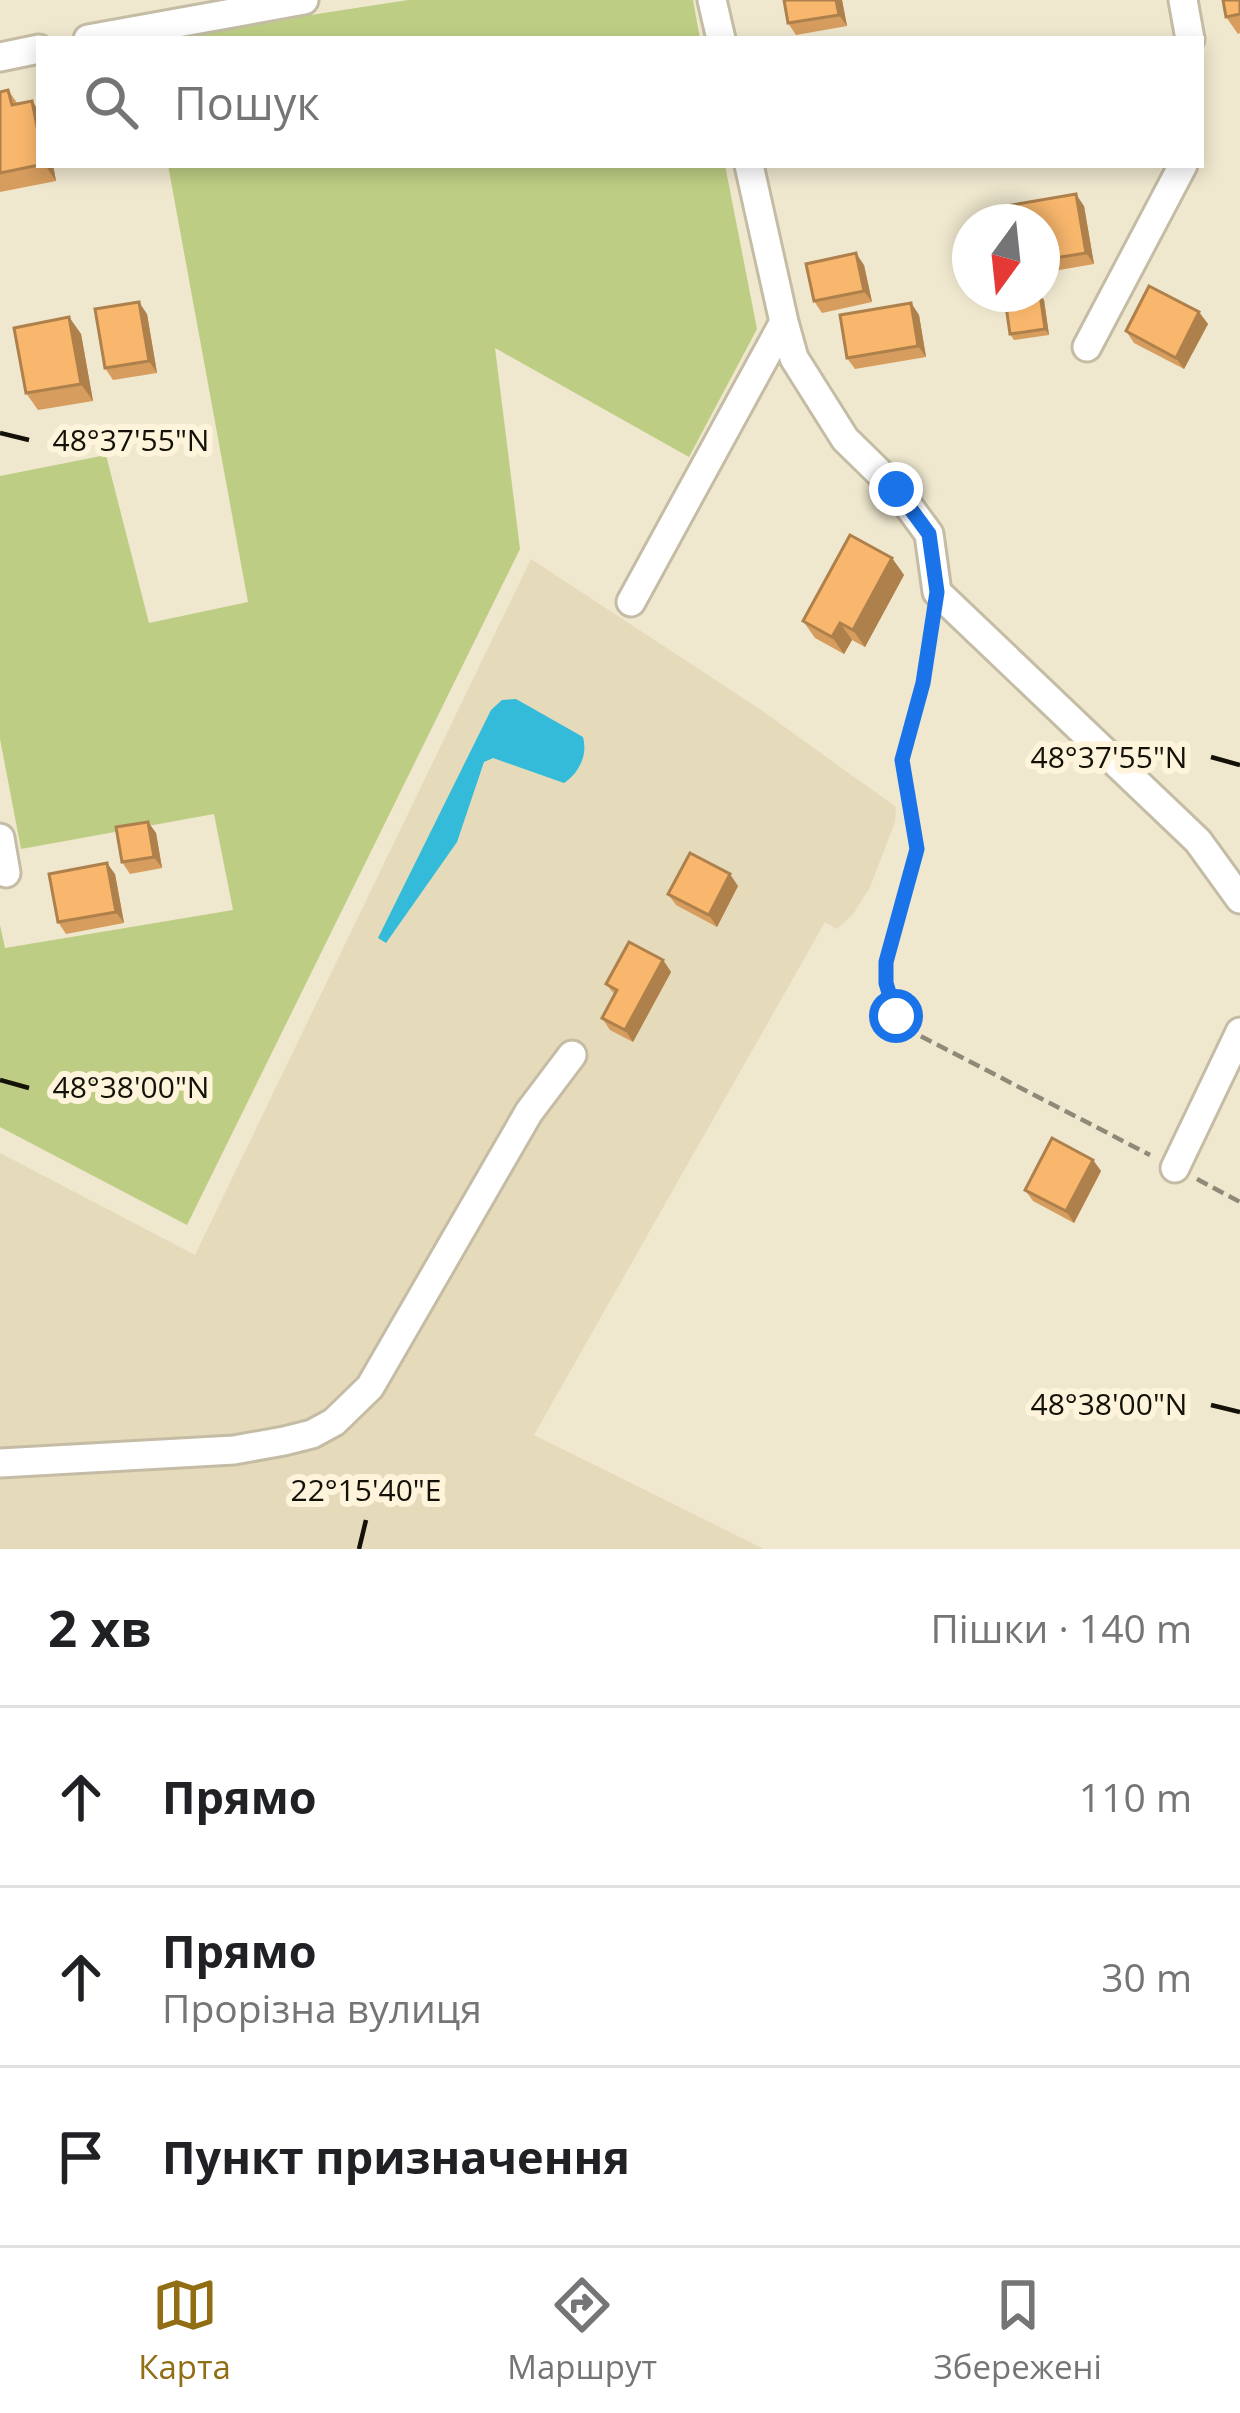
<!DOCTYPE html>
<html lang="uk">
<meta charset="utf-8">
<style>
:root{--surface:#fff;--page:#f6f6f6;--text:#202124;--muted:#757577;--line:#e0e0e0;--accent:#916e14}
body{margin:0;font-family:"Open Sans",sans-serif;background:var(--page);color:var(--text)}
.compass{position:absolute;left:952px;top:204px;width:108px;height:108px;border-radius:50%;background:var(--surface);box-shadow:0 6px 18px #0003;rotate:195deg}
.stop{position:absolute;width:36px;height:36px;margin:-27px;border:9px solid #1a73e8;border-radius:50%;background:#fff}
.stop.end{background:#1a73e8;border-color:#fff;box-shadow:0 3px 12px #0008}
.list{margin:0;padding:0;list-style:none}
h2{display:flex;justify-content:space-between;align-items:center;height:156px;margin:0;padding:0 48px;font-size:51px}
h2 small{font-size:39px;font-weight:400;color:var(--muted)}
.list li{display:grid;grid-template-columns:78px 1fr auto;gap:36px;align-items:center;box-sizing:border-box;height:180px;padding:0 48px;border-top:3px solid var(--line)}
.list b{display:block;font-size:45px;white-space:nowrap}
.list p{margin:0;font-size:39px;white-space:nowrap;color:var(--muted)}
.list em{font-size:39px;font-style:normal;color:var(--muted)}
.icon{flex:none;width:66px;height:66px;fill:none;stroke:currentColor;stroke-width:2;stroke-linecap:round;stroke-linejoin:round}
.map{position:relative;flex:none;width:1240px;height:1549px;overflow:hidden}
.search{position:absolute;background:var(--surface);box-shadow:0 6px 18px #0003;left:36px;right:36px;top:36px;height:132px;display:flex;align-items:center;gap:30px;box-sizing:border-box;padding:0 42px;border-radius:0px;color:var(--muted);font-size:45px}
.sheet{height:696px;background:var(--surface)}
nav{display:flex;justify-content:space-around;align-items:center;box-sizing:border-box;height:168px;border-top:3px solid var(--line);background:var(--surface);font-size:33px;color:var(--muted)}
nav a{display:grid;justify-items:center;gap:6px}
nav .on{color:var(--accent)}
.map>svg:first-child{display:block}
.built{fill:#e5daba}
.green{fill:#bdce84}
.water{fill:#33bbd9}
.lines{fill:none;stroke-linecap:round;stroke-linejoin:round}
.minor-casing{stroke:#c4bca4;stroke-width:33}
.path{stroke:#8f8978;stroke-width:4.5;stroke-dasharray:12 6;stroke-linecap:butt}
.minor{stroke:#fff;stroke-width:27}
.wall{fill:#d69d5e}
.shaded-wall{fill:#ae804c}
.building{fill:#f9b76d;stroke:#ae804c;stroke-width:3}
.route{stroke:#1a73e8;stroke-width:15}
.ticks{fill:none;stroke:#141109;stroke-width:4.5}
.ticks-label{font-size:30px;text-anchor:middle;fill:#141109;stroke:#fdf4db;stroke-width:12;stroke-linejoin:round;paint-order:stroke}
</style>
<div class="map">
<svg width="1240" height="1549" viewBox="0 0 1240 1549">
<rect width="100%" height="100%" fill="#efe7ce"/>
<!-- built -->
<path class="built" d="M 531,559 L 758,708 L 896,807 L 895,822 L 870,887 L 854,913 L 837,929 L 825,922 L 534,1435 L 764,1549 L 0,1549 L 0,1153 L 195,1255 Z"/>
<!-- green -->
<path class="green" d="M 408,0 L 693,0 L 700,39 L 156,39 Z
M 168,165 L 725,165 L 757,329 L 689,457 L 495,348 L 520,549 L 187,1225 L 0,1127 L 0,925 L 5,948 L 233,910 L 214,814 L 21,849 L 0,739 L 0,476 L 106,455 L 149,623 L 248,602 Z"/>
<!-- water -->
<path class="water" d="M 516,699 L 583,737 C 588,755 579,773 564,783 L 493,758 L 484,762 L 457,842 L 386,943 L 378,938 L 491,710 L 502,700 Z"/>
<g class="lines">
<defs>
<path id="minor" d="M 712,0 L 721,39
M 1183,0 L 1190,39
M 88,39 L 304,0
M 0,57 L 39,49
M 784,322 L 794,358 L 845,439 L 896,489 L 929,534 L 937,592 L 1198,841 L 1240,899
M 1087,347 L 1183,165
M 631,602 L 784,322 L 749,165
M 0,838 L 6,873
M 1175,1168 L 1240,1032
M 0,1463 L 234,1450 L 284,1441 L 312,1434 L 334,1422 L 370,1387 L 529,1112 L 572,1055"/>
</defs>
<!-- minor casing -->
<use href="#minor" class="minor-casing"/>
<!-- path -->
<path class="path" d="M 934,627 L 902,760 L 917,849 L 887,962 L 889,997 L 896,1017 L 909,1030 L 1150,1155
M 1197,1179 L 1240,1202"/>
<!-- minor -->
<use href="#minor" class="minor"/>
</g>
<!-- wall -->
<path class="wall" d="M 784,0 L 842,0 L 847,26 L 796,35 L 788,23 Z
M 1240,0 L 1240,33 L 1238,34 L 1226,17 Z
M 8,90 L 18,104 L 39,165 L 53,165 L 56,181 L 0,192 L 0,92 Z
M 1084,206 L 1094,264 L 1042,273 L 1042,222 Z
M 864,265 L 872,302 L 822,313 L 814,301 Z
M 1044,300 L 1049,335 L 1014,340 L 1010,334 Z
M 911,303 L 919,315 L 926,357 L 855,369 L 847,358 Z
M 1199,312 L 1208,324 L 1184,369 L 1134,343 L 1126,331 Z
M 147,314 L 157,373 L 113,380 L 105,368 Z
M 69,317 L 81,334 L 93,401 L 38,410 L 26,393 Z
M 892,558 L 904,575 L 865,647 L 852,640 L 844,654 L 815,638 L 803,621 Z
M 148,822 L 156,833 L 162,868 L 130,874 L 122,862 Z
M 115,874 L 124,923 L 66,934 L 58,922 Z
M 738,886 L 717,927 L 676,905 L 668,894 Z
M 663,960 L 671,972 L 633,1042 L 610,1030 L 602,1018 L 615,995 L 606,984 Z
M 1093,1160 L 1101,1171 L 1074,1223 L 1033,1201 L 1025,1190 Z"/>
<!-- shaded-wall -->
<path class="shaded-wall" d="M 836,0 L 842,0 L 847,26 L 839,15 Z
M 32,101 L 39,111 L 39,137 Z
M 45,165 L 53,165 L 56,181 Z
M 1076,194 L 1084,206 L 1094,264 L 1086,253 Z
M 856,253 L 864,265 L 872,302 L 864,291 Z
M 1040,294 L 1044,300 L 1049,335 L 1045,329 Z
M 139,302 L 147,314 L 157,373 L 149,361 Z
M 911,303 L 919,315 L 926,357 L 918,346 Z
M 1199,312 L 1208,324 L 1184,369 L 1176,358 Z
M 69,317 L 81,334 L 93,401 L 81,384 Z
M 892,558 L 904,575 L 865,647 L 853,630 Z
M 840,623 L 852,640 L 844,654 L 832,637 Z
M 148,822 L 156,833 L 162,868 L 154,857 Z
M 107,863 L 115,874 L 124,923 L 116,912 Z
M 730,874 L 738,886 L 717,927 L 709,915 Z
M 663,960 L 671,972 L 633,1042 L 625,1030 Z
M 1093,1160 L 1101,1171 L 1074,1223 L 1066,1211 Z"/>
<!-- building -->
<path class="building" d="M 784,0 L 836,0 L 839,15 L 788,23 Z
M 1223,0 L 1240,0 L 1240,14 L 1226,17 Z
M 8,90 L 12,105 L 32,101 L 39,137 L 39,165 L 0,173 L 0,92 Z
M 1076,194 L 1086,253 L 1042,260 L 1042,222 L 1015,222 L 1012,205 Z
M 856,253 L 864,291 L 814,301 L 806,264 Z
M 1149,286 L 1199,312 L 1176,358 L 1126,331 Z
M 1040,294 L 1045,329 L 1010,334 L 1005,299 Z
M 139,302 L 149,361 L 105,368 L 95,309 Z
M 911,303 L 918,346 L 847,358 L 840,315 Z
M 69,317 L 81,384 L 26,393 L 14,328 Z
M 850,535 L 892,558 L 853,630 L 840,623 L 832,637 L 803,621 Z
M 148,822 L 154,857 L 122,862 L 116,827 Z
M 690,853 L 730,874 L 709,915 L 668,894 Z
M 107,863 L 116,912 L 58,922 L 49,874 Z
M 629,942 L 663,960 L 625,1030 L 602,1018 L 617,990 L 606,984 Z
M 1052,1138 L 1093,1160 L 1066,1211 L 1025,1190 Z"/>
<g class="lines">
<!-- route -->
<path class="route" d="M 896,1016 L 886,983 L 886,962 L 917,849 L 902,760 L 923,683 L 937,592 L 929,534 L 896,489"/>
</g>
<!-- ticks -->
<path class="ticks" d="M 0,433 L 29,440M 1211,757 L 1240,765M 0,1080 L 29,1088M 1211,1405 L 1240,1412M 359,1549 L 366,1520"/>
<g class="ticks-label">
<text x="131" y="451">48°37'55"N</text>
<text x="1109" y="768">48°37'55"N</text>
<text x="131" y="1098">48°38'00"N</text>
<text x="1109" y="1415">48°38'00"N</text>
<text x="366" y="1501">22°15'40"E</text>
</g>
</svg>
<svg class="compass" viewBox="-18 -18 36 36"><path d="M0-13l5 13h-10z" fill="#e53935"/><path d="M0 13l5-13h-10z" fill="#757577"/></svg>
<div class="stop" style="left:896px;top:1016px"></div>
<div class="stop end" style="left:896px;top:489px"></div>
<div class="search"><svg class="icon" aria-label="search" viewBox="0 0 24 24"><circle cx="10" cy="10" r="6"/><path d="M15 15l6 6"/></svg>Пошук</div>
</div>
<section class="sheet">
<h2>2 хв<small>Пішки · 140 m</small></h2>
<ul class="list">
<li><svg class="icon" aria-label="ahead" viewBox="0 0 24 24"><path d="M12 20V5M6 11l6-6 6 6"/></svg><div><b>Прямо</b></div><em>110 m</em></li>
<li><svg class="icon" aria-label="ahead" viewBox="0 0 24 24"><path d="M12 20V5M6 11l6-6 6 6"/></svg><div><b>Прямо</b><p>Прорізна вулиця</p></div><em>30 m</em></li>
<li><svg class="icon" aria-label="arrive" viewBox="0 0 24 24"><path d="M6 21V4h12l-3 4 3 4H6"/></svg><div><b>Пункт призначення</b></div></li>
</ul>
</section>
<nav>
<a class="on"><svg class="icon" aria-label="map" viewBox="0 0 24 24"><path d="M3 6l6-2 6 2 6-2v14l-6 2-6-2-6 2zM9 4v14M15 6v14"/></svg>Карта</a>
<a><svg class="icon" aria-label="directions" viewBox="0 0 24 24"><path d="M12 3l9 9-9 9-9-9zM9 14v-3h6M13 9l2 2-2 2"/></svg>Маршрут</a>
<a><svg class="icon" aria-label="saved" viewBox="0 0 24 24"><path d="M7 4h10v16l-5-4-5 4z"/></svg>Збережені</a>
</nav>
